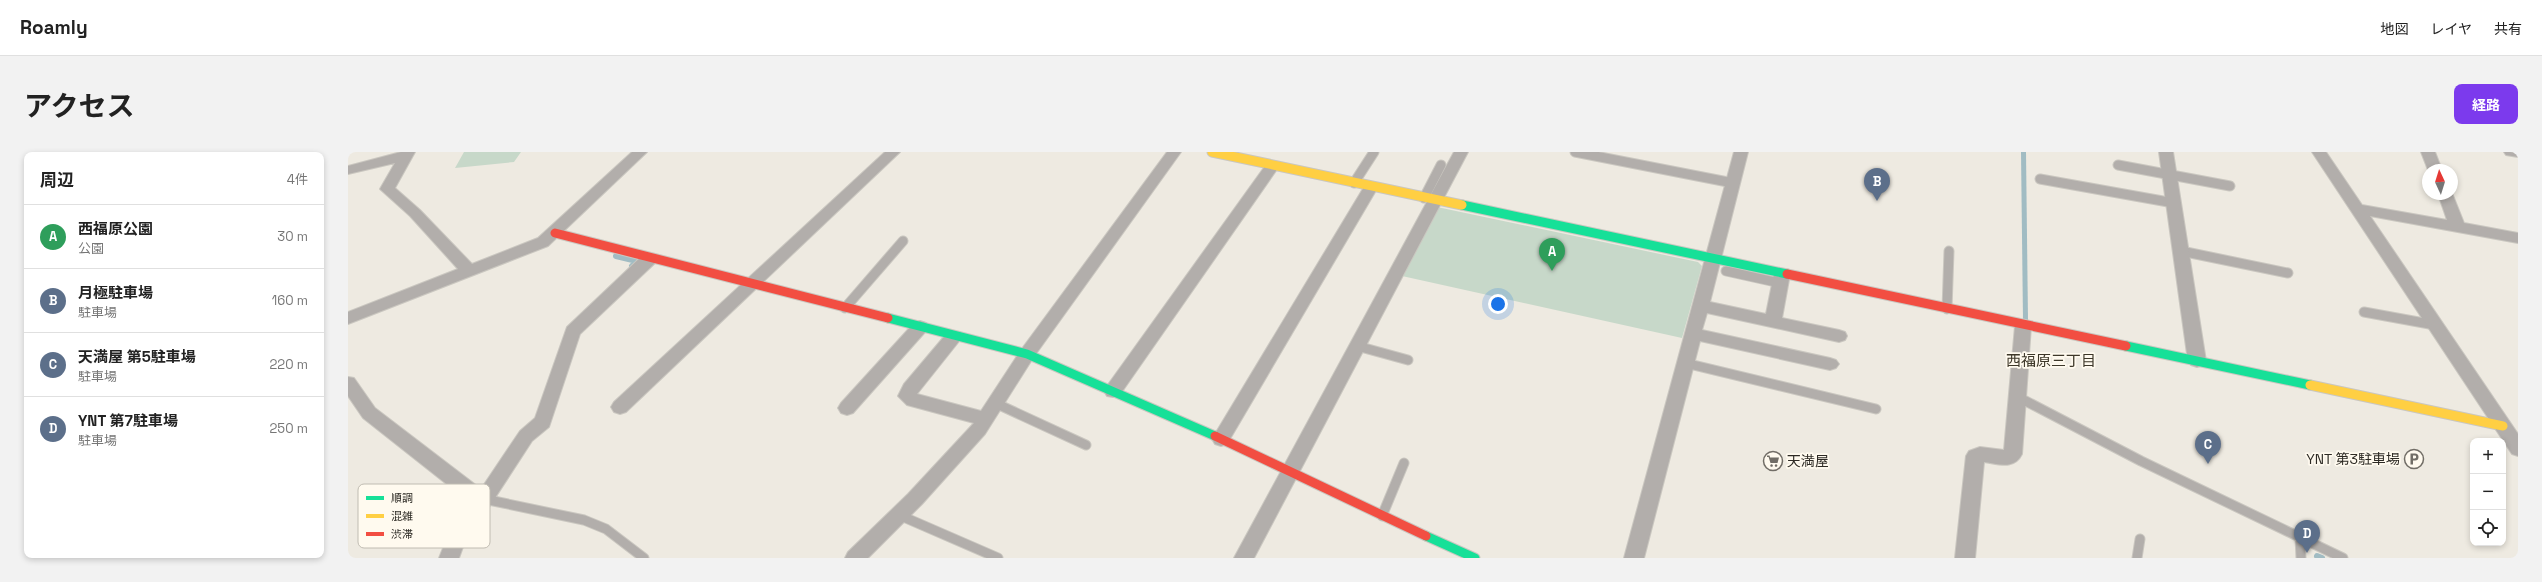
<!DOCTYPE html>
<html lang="ja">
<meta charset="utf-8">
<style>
:root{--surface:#fff;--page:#f2f2f2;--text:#222;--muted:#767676;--line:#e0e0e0;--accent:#7c3aed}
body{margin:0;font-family:"Space Grotesk","Noto Sans JP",sans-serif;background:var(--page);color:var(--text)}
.controls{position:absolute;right:12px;bottom:12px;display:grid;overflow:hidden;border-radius:8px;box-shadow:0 2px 6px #0003}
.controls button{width:36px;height:36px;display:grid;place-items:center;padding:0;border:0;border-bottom:1px solid var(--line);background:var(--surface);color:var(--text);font:20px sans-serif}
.compass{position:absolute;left:2074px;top:12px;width:36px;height:36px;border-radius:50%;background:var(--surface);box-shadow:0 2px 6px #0003;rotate:356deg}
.you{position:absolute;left:1150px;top:152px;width:14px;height:14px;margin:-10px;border:3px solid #fff;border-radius:50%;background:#1a73e8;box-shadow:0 0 0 6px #1a73e833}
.badge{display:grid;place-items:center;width:26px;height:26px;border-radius:50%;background:var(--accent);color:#fff;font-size:13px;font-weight:700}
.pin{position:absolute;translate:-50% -33px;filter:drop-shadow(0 1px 2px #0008)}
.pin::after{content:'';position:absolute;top:21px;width:14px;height:12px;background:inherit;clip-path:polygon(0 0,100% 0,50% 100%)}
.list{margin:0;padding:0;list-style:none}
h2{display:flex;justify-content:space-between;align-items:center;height:52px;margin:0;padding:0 16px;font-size:17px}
h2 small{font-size:13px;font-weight:400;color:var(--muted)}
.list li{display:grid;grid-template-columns:26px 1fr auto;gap:12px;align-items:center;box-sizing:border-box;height:64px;padding:0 16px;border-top:1px solid var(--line)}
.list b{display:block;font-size:15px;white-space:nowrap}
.list p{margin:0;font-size:13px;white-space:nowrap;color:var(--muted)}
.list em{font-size:13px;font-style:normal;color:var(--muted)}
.icon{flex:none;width:22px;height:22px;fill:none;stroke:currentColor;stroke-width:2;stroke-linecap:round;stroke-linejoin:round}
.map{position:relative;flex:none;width:2170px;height:406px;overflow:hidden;border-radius:8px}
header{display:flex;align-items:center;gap:24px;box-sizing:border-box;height:56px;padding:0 20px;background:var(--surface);border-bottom:1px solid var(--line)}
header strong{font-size:19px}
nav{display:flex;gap:22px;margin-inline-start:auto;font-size:14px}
.intro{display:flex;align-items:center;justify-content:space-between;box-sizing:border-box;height:96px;padding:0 24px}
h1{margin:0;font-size:28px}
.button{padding:10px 18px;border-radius:8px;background:var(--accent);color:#fff;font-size:14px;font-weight:700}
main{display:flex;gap:24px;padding:0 24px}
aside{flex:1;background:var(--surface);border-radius:8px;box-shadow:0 2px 6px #0003}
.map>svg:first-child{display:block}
.green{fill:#c7d8c9}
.water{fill:#a1bcc3}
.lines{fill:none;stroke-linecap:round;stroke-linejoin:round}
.stream{stroke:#a1bcc3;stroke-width:6}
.lane-casing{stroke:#cac7c0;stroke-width:11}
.street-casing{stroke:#cac7c0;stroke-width:2}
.fast-casing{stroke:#cac7c0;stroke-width:11}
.slow-casing{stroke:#cac7c0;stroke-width:11}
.jam-casing{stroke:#cac7c0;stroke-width:11}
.lane{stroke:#b2aeab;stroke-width:9}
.street{fill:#b2aeab;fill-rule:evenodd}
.fast{stroke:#16e098;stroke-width:9}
.slow{stroke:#ffcf43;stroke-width:9}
.jam{stroke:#f24e42;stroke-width:9}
.labels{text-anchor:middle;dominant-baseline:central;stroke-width:3.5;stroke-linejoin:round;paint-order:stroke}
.poi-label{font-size:14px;fill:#2d2a24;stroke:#fffaef;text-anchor:end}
.neighbourhood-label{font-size:15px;fill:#3d3729;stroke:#fffaef}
.key{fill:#fffaef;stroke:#c0bcb2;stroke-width:1}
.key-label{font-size:11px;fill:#2d2a24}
</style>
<header>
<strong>Roamly</strong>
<nav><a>地図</a><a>レイヤ</a><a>共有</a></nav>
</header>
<div class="intro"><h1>アクセス</h1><a class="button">経路</a></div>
<main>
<aside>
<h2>周辺<small>4件</small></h2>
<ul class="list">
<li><span class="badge" style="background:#2e9e5b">A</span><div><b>西福原公園</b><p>公園</p></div><em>30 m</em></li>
<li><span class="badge" style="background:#5c6f8a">B</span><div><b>月極駐車場</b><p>駐車場</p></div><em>160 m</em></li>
<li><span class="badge" style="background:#5c6f8a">C</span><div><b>天満屋 第5駐車場</b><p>駐車場</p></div><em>220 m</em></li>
<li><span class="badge" style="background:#5c6f8a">D</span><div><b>YNT 第7駐車場</b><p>駐車場</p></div><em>250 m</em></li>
</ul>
</aside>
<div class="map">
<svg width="2170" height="406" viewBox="0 0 2170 406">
<rect width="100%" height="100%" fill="#eeeae1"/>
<!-- green -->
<path class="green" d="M 116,0 L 173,0 L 166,10 L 107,16 Z
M 1089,55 L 1350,110 L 1354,114 L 1334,186 L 1054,124 Z"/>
<!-- water -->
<path class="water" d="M 1673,0 L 1678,0 L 1680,168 L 1675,168 Z"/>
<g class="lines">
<!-- stream -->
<path class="stream" d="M 268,104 L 289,109 L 284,114
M 1969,404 L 1974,406"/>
<defs>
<path id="lane" d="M 1227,0 L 1385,31
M 1770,13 L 1882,34
M 1692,27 L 1826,51
M 1006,31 L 1026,0
M 1076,46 L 1093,13
M 1833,99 L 1940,121
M 1378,119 L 1432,131
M 497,156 L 555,89
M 1599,157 L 1601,99
M 2016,160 L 2087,173
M 1009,194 L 1060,208
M 1337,211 L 1528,257
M 1670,245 L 1793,309 L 1995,406
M 647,251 L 738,293
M 136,347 L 236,368 L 258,377 L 296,406
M 551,363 L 650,406
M 1034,364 L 1056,311
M 1952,386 L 1953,406
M 1789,406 L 1792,387"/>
<path id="street" d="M 53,0 L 67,0 L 47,36 L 72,58 L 124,112 L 190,86 L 284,0 L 299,0 L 200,94 L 0,172 L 0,160 L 110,117 L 62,64 L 32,37 L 47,11 L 0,22 L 0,14 Z
M 537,0 L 552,0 L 278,260 L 272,262 L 266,260 L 263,255 L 266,250 Z
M 819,0 L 833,0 L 685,206 L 637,282 L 574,352 L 520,406 L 497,406 L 500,400 L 560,342 L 626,271 L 559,253 L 550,244 L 556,232 L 600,180 L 612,180 L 614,184 L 612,188 L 569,242 L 633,259 L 673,198 Z
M 1106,0 L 1120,0 L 906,406 L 886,406 Z
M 1386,0 L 1400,0 L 1362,150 L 1418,162 L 1426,122 L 1428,118 L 1440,118 L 1442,122 L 1434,166 L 1491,178 L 1497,180 L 1499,184 L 1497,188 L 1491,190 L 1359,161 L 1354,178 L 1482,206 L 1488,208 L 1491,212 L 1488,216 L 1482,218 L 1352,189 L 1296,406 L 1276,406 Z
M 1811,0 L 1825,0 L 1858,209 L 1855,213 L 1849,215 L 1843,213 L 1840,209 Z
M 1964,0 L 1978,0 L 2014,53 L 2099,68 L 2090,42 L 2104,41 L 2116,71 L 2170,81 L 2170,91 L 2022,64 L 2170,282 L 2170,304 L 2164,302 Z
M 2073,0 L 2087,0 L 2094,18 L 2080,18 Z
M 2156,0 L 2170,0 L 2170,5 L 2158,3 Z
M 925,9 L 932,13 L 771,244 L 765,245 L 759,244 L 756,239 L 759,234 L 920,10 Z
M 1023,30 L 1030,35 L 879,292 L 873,294 L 867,292 L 864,287 L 867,282 L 1016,35 Z
M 301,102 L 307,103 L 309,107 L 307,111 L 232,182 L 201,275 L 184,289 L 115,395 L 111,406 L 91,406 L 99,386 L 124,350 L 115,345 L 15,266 L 0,244 L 0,225 L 6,226 L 27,256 L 133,337 L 172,279 L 187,266 L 219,175 L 295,103 Z
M 1675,168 L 1681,170 L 1683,174 L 1674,302 C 1666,318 1651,312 1636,310 L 1627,406 L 1607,406 L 1618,304 L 1621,299 L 1632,295 L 1656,298 L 1667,174 L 1669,170 Z
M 572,169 L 578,171 L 580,175 L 578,179 L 505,261 L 499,263 L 493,261 L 490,256 L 493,251 L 566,171 Z"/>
<path id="fast" d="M 1114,53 L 1439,122
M 540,166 L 679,202 L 867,284
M 1778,194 L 1962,233
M 1078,384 L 1127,406"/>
<path id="slow" d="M 864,0 L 1114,53
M 1962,233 L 2155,274"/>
<path id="jam" d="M 207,81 L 540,166
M 1439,122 L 1778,194
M 867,284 L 1078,384"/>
</defs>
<!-- lane casing -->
<use href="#lane" class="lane-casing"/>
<!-- street casing -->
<use href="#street" class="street-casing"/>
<!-- fast casing -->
<use href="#fast" class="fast-casing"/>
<!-- slow casing -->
<use href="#slow" class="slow-casing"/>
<!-- jam casing -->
<use href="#jam" class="jam-casing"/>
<!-- lane -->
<use href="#lane" class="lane"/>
<!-- street -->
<use href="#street" class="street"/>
<!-- fast -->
<use href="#fast" class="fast"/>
<!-- slow -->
<use href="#slow" class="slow"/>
<!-- jam -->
<use href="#jam" class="jam"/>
</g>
<!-- icons -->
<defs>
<symbol id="parking-ring" viewBox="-11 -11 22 22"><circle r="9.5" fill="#fffaef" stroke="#716d66" stroke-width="1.5"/><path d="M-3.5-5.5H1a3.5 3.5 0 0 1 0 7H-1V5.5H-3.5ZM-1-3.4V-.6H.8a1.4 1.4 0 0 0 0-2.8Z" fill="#716d66"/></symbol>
<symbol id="supermarket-ring" viewBox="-11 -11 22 22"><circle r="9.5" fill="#fffaef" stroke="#716d66" stroke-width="1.5"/><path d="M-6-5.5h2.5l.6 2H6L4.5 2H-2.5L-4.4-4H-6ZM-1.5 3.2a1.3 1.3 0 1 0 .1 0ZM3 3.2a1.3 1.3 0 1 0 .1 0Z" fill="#716d66"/></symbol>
</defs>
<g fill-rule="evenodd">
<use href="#parking-ring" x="2055" y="296" width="22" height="22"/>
<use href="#supermarket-ring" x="1414" y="298" width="22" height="22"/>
</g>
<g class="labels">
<!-- poi labels -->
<g class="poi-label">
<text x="2052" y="307">YNT 第3駐車場</text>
<text x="1439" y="309" text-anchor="start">天満屋</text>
</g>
<!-- neighbourhood labels -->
<g class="neighbourhood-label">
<text x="1703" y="208">西福原三丁目</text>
</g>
</g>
<!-- legend -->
<rect x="10" y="332" width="132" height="64" rx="6" class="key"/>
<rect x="18" y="344" width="18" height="4" fill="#16e098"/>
<rect x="18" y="362" width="18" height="4" fill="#ffcf43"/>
<rect x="18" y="380" width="18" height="4" fill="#f24e42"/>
<g class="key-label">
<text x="43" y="350">順調</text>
<text x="43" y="368">混雑</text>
<text x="43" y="386">渋滞</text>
</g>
</svg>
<div class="controls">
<button>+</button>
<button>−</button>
<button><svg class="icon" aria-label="locate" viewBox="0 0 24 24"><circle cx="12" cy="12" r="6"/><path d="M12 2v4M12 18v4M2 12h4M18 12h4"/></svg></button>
</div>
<svg class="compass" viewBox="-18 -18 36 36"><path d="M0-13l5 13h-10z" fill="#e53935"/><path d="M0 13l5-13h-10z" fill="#767676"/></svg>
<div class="you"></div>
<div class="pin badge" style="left:1204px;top:119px;background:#2e9e5b">A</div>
<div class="pin badge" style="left:1529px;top:49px;background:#5c6f8a">B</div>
<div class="pin badge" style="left:1860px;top:312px;background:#5c6f8a">C</div>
<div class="pin badge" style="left:1959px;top:401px;background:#5c6f8a">D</div>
</div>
</main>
